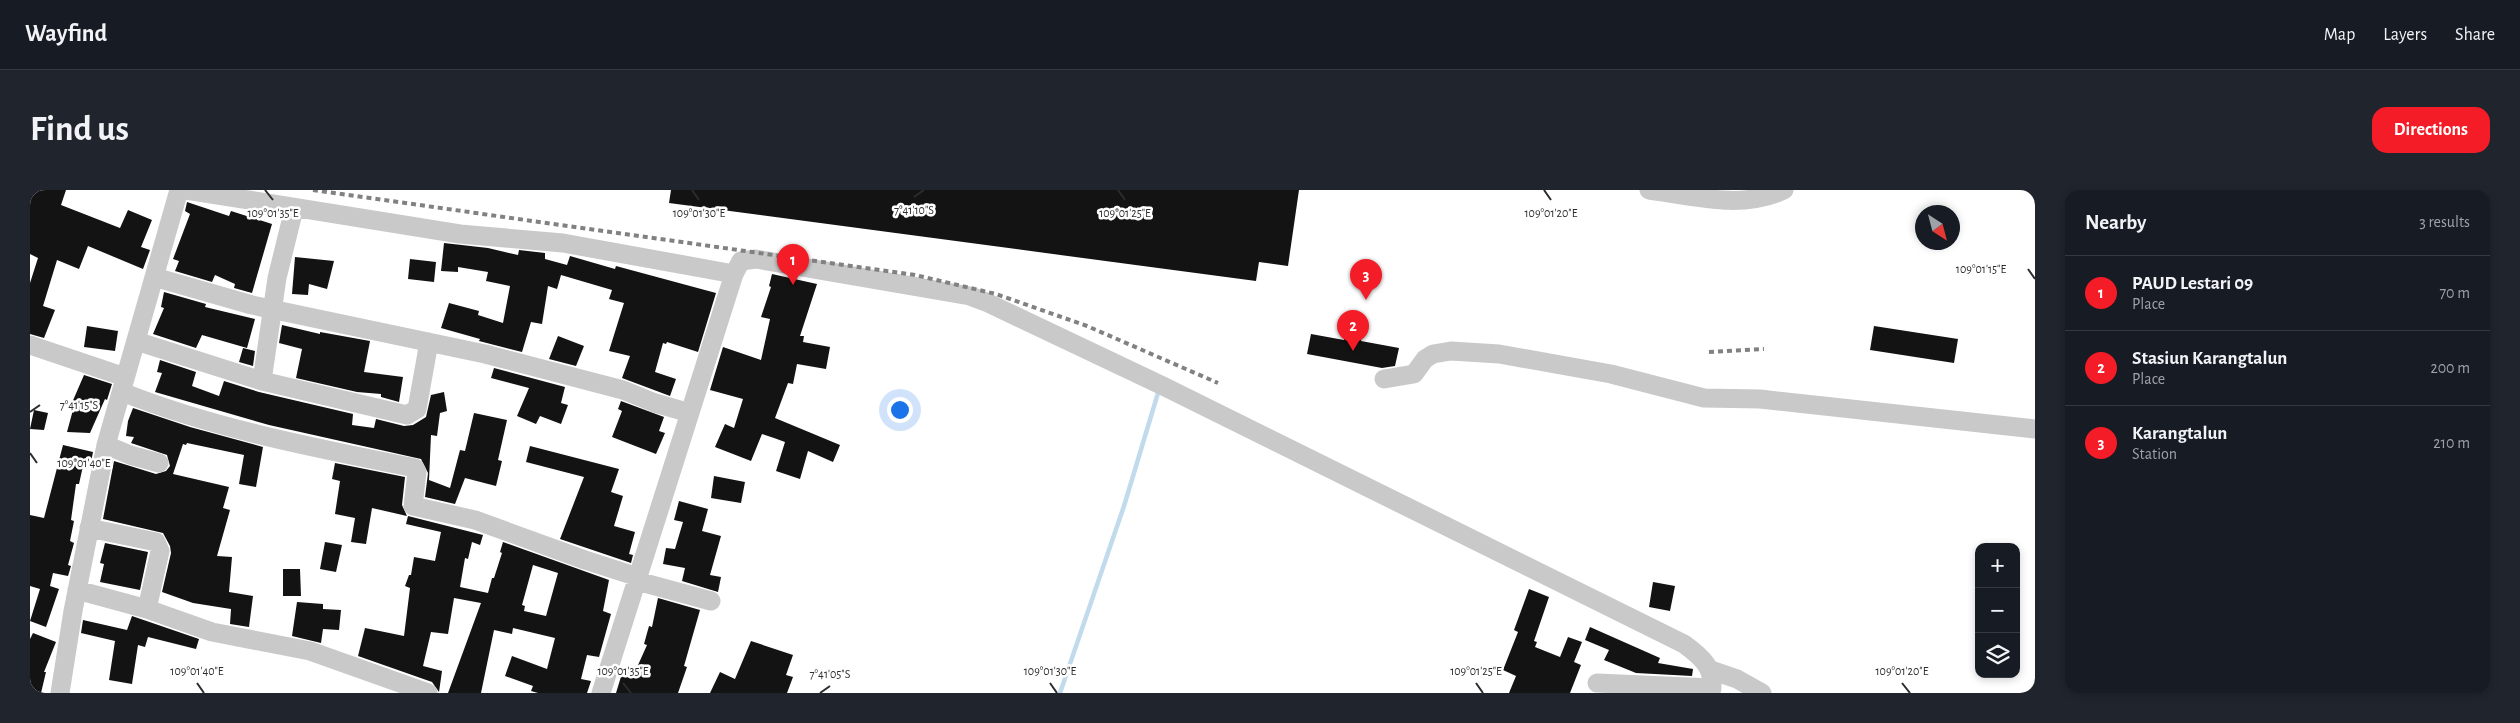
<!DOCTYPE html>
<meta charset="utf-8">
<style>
:root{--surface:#171b24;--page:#20242c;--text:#f1f3f6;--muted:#9ea1a6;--line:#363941;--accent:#f41c27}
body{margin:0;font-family:"Alegreya Sans",sans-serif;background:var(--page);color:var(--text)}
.controls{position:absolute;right:15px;bottom:15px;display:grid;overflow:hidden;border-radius:10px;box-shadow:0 2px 8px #0003}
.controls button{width:45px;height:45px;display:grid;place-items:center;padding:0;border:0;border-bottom:1px solid var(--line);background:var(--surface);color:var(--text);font:25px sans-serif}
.compass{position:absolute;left:1885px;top:15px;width:45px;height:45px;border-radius:50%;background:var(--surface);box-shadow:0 2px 8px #0003;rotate:144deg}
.you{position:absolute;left:869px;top:219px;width:18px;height:18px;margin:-12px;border:4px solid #fff;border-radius:50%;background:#1a73e8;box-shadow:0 0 0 8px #1a73e833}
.badge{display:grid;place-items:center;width:32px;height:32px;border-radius:50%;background:var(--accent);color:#fff;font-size:16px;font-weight:700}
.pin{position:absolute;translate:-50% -41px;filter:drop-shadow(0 1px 2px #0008)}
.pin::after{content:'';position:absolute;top:26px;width:18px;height:15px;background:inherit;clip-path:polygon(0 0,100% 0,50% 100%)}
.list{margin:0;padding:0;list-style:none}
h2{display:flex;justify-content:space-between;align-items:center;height:65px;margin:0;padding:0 20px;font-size:21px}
h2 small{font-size:16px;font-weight:400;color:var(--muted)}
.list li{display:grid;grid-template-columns:32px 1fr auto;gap:15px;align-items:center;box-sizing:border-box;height:75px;padding:0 20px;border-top:1px solid var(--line)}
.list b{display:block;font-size:19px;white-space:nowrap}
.list p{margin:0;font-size:16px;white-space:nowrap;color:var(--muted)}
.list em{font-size:16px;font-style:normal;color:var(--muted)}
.icon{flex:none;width:28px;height:28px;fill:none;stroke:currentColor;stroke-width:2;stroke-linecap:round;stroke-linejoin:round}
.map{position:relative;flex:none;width:2005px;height:503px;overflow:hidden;border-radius:15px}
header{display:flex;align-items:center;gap:30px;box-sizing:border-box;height:70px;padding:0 25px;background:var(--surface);border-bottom:1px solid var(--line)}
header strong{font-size:24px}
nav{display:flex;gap:28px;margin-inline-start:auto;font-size:18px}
.intro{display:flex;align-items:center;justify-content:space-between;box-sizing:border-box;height:120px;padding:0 30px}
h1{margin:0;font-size:35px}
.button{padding:12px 22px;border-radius:15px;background:var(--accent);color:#fff;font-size:18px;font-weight:700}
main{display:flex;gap:30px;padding:0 30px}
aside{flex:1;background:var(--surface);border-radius:15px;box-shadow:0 2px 8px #0003}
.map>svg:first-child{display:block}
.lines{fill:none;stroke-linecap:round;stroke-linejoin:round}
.stream{stroke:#c1dbed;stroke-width:4.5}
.building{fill:#131313;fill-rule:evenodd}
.minor{stroke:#c9c9c9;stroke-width:19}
.rail{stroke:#818181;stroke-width:4;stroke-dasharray:5 4;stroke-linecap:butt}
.ticks{fill:none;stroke:#2c2c2c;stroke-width:2}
.ticks-label{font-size:12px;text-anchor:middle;fill:#2c2c2c;stroke:#fff;stroke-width:5;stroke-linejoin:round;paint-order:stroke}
</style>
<header>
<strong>Wayfind</strong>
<nav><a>Map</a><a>Layers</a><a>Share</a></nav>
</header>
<div class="intro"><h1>Find us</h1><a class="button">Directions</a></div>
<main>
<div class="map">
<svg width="2005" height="503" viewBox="0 0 2005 503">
<rect width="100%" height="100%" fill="#fff"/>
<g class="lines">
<!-- stream -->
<path class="stream" d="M 1030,503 L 1094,316 L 1128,203"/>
</g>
<!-- building -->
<path class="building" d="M 0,0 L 36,0 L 31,15 L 90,38 L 98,20 L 122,30 L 111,57 L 120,60 L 113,79 L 58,56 L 49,79 L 27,70 L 13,116 L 25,120 L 14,148 L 0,144 L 0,93 L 8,68 L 0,64 Z
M 641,0 L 1269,0 L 1258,76 L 1229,72 L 1226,91 L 639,13 Z
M 157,12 L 199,26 L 201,21 L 242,34 L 222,103 L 204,98 L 205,94 L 185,85 L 182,92 L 145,81 L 149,71 L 143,69 L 160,24 L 155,21 Z
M 414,53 L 458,58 L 488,65 L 489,60 L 515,63 L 515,69 L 537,75 L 540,66 L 585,79 L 586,76 L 686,103 L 668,162 L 637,152 L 636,154 L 633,153 L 625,182 L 646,189 L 640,206 L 592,188 L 600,166 L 579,161 L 594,113 L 579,109 L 582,100 L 531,85 L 527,99 L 518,96 L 512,134 L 501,132 L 492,162 L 449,151 L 450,149 L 411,138 L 419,113 L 449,121 L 448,125 L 473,133 L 480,96 L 456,91 L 458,82 L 428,77 L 428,82 L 411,81 Z
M 265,67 L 304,71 L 297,99 L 279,94 L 278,105 L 262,104 Z
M 380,69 L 406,72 L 404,92 L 378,89 Z
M 742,84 L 787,94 L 770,146 L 774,146 L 773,152 L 800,157 L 796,179 L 767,174 L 763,194 L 758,193 L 745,228 L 810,255 L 803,272 L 778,261 L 770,289 L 746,281 L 755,252 L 744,248 L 732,244 L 721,271 L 685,257 L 695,234 L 704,238 L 713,209 L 680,200 L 693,157 L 731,170 L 740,129 L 731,127 L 741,97 L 739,96 Z
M 134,102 L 176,114 L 175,117 L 225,129 L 217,158 L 172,145 L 166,158 L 123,144 L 134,118 L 131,117 Z
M 252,135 L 290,144 L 290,142 L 340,151 L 334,182 L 373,187 L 369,212 L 351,207 L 351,204 L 327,202 L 266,188 L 272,159 L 249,153 Z
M 1317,135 L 1333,139 L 1331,151 L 1369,158 L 1365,176 L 1352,178 L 1277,164 L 1281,144 L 1314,150 Z
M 57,136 L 88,141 L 85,161 L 54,157 Z
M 1844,136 L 1928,149 L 1924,173 L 1840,160 Z
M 528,146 L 554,156 L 546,176 L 519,169 Z
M 213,158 L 225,161 L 223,176 L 209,172 Z
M 130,170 L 166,182 L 162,196 L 189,206 L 194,191 L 229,202 L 323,224 L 322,235 L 344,238 L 346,229 L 374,236 L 383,235 L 396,227 L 401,205 L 414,202 L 417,221 L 410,223 L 407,246 L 401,245 L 399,290 L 420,298 L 430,260 L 435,261 L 444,223 L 477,230 L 468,270 L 472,271 L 466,296 L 435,288 L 425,314 L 395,307 L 398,283 L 391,269 L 239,235 L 125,202 L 132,183 L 127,182 Z
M 464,178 L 535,197 L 531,213 L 538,215 L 531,234 L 510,226 L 506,234 L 487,226 L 499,198 L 461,188 Z
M 54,185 L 82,194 L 77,210 L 75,209 L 60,243 L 37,242 L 44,216 L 41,215 Z
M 591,211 L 634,227 L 629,241 L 635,243 L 626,264 L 582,247 L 592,221 L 588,219 Z
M 103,218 L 160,237 L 233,257 L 226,297 L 209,294 L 214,265 L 157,253 L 156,255 L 153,254 L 143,284 L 199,297 L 193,318 L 200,320 L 187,366 L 202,367 L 199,402 L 223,406 L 219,437 L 200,434 L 201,419 L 163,413 L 132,402 L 141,363 L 140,356 L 133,343 L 73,329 L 84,271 L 126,284 L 136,281 L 140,276 L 137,265 L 101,253 L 104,247 L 96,246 L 98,231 Z
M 4,220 L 18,223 L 14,240 L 0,239 Z
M 33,255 L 63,262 L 60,278 L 53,276 L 49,294 L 46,294 L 41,330 L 44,331 L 40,351 L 44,353 L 38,375 L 41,376 L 38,386 L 23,383 L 20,396 L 29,399 L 16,437 L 0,431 L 10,399 L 0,396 L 0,325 L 14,328 Z
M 500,256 L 589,279 L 581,302 L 593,306 L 584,336 L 605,342 L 599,364 L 603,365 L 601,373 L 530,349 L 554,287 L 496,272 Z
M 305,273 L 375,287 L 372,315 L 377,326 L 342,318 L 336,354 L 321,352 L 325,328 L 305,324 L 310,291 L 302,289 Z
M 684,286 L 715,292 L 711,313 L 681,308 Z
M 649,311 L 678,319 L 672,341 L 691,346 L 680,385 L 691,387 L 688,402 L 652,391 L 655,378 L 633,374 L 636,358 L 645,359 L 653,332 L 644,330 Z
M 378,326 L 453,345 L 450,355 L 442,352 L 438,369 L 435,368 L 430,397 L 458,403 L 462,388 L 464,388 L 472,363 L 470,362 L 473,352 L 579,390 L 573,421 L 581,424 L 569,467 L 557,465 L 551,489 L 561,491 L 557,503 L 508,503 L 501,501 L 503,496 L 475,486 L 482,466 L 517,479 L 525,448 L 483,438 L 482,444 L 464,440 L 451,503 L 418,503 L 451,413 L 424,408 L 418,444 L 401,442 L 393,476 L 412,481 L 409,502 L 402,492 L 328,466 L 335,438 L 374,446 L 380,398 L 375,396 L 379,385 L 381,385 L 384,367 L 405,371 L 411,342 L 376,334 ZM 503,375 L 528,383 L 516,426 L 494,421 L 495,416 L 492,415 Z
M 295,352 L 312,355 L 306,382 L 290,379 Z
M 75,353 L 118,362 L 110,400 L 70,392 L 74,374 L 70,373 Z
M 253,379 L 270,379 L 271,406 L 253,406 Z
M 1623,392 L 1645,396 L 1640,421 L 1619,417 Z
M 1499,399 L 1519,407 L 1504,451 L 1507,452 L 1505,457 L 1530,467 L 1538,447 L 1552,452 L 1544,472 L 1551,475 L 1540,503 L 1479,503 L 1486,486 L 1473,480 L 1488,442 L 1484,440 Z
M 628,408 L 670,420 L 654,476 L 657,477 L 648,503 L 586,503 L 593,480 L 604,484 L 617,455 L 614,454 L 619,436 L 622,437 Z
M 267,412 L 293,414 L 293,419 L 311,420 L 309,440 L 293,439 L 291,453 L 262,446 Z
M 102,426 L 169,449 L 166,459 L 118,447 L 115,457 L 108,455 L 102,494 L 79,490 L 85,451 L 51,443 L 53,430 L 97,440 Z
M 1560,437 L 1630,468 L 1628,473 L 1663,479 L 1662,486 L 1606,483 L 1574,470 L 1579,460 L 1555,450 Z
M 3,443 L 26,452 L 14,482 L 16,482 L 11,503 L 0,503 L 0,449 Z
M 721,451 L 763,465 L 756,485 L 763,487 L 757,503 L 680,503 L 690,482 L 705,489 Z"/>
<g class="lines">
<!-- minor -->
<path class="minor" d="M 156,0 L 430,44 L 533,53 L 704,84
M 1619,0 C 1664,6 1711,20 1754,0
M 124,87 L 222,115 L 455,164 L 593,200 L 625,213 L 660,223
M 106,151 L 232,191 L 377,225 L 387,219 L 399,152
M 0,155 L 95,187
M 1354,189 L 1384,184 L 1395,169 L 1403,164 L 1421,161 L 1469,164 L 1581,184 L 1674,208 L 1730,209 L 2005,239
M 232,191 L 247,88 L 264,19
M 92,202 C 185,239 286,258 385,278 L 387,282 L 383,316 L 445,330 L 555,370 L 608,387
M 76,255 L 100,265 L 129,273
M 59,338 L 126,352 L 130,361 L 117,419 L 182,442 L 280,461 L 398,503
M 607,391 L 681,411
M 47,400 L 117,419
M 1681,480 L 1707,489 L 1732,503
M 1567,493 L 1682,498
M 30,503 L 43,421 L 76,255 L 149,0
M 571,503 L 704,84 L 711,71 L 726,69 L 940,106 L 956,112 L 1133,196 L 1654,454 C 1672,467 1686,479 1681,503"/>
<!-- rail -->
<path class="rail" d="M 283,0 L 885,85 L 966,104 L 1057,136 L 1188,193
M 1679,162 L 1734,159"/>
</g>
<!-- ticks -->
<path class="ticks" d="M 235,0 L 243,10M 662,0 L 669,10M 1088,0 L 1095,10M 1514,0 L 1521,10M 884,7 L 894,0M 1998,79 L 2005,89M 0,222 L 10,215M 0,263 L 7,273M 167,493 L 174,503M 593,493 L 601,503M 1020,493 L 1027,503M 1446,493 L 1453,503M 1872,493 L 1880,503M 790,503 L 800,496"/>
<g class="ticks-label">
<text x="884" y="24">7°41'10"S</text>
<text x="243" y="27">109°01'35"E</text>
<text x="669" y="27">109°01'30"E</text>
<text x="1095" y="27">109°01'25"E</text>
<text x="1521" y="27">109°01'20"E</text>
<text x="1951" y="83">109°01'15"E</text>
<text x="49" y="219">7°41'15"S</text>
<text x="54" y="277">109°01'40"E</text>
<text x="167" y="485">109°01'40"E</text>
<text x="593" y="485">109°01'35"E</text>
<text x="1020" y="485">109°01'30"E</text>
<text x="1446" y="485">109°01'25"E</text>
<text x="1872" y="485">109°01'20"E</text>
<text x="800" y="488">7°41'05"S</text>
</g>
</svg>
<div class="controls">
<button>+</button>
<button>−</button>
<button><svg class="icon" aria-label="layers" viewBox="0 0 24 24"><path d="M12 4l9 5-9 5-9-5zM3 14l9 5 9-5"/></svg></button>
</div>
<svg class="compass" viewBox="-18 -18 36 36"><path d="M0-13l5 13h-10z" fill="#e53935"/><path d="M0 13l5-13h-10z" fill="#9ea1a6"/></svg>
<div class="you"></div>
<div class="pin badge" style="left:763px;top:95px">1</div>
<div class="pin badge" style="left:1323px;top:161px">2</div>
<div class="pin badge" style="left:1336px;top:110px">3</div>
</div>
<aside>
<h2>Nearby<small>3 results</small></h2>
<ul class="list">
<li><span class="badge">1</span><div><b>PAUD Lestari 09</b><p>Place</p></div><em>70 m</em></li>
<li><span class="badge">2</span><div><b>Stasiun Karangtalun</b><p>Place</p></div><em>200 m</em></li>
<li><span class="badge">3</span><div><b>Karangtalun</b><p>Station</p></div><em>210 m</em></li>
</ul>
</aside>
</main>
